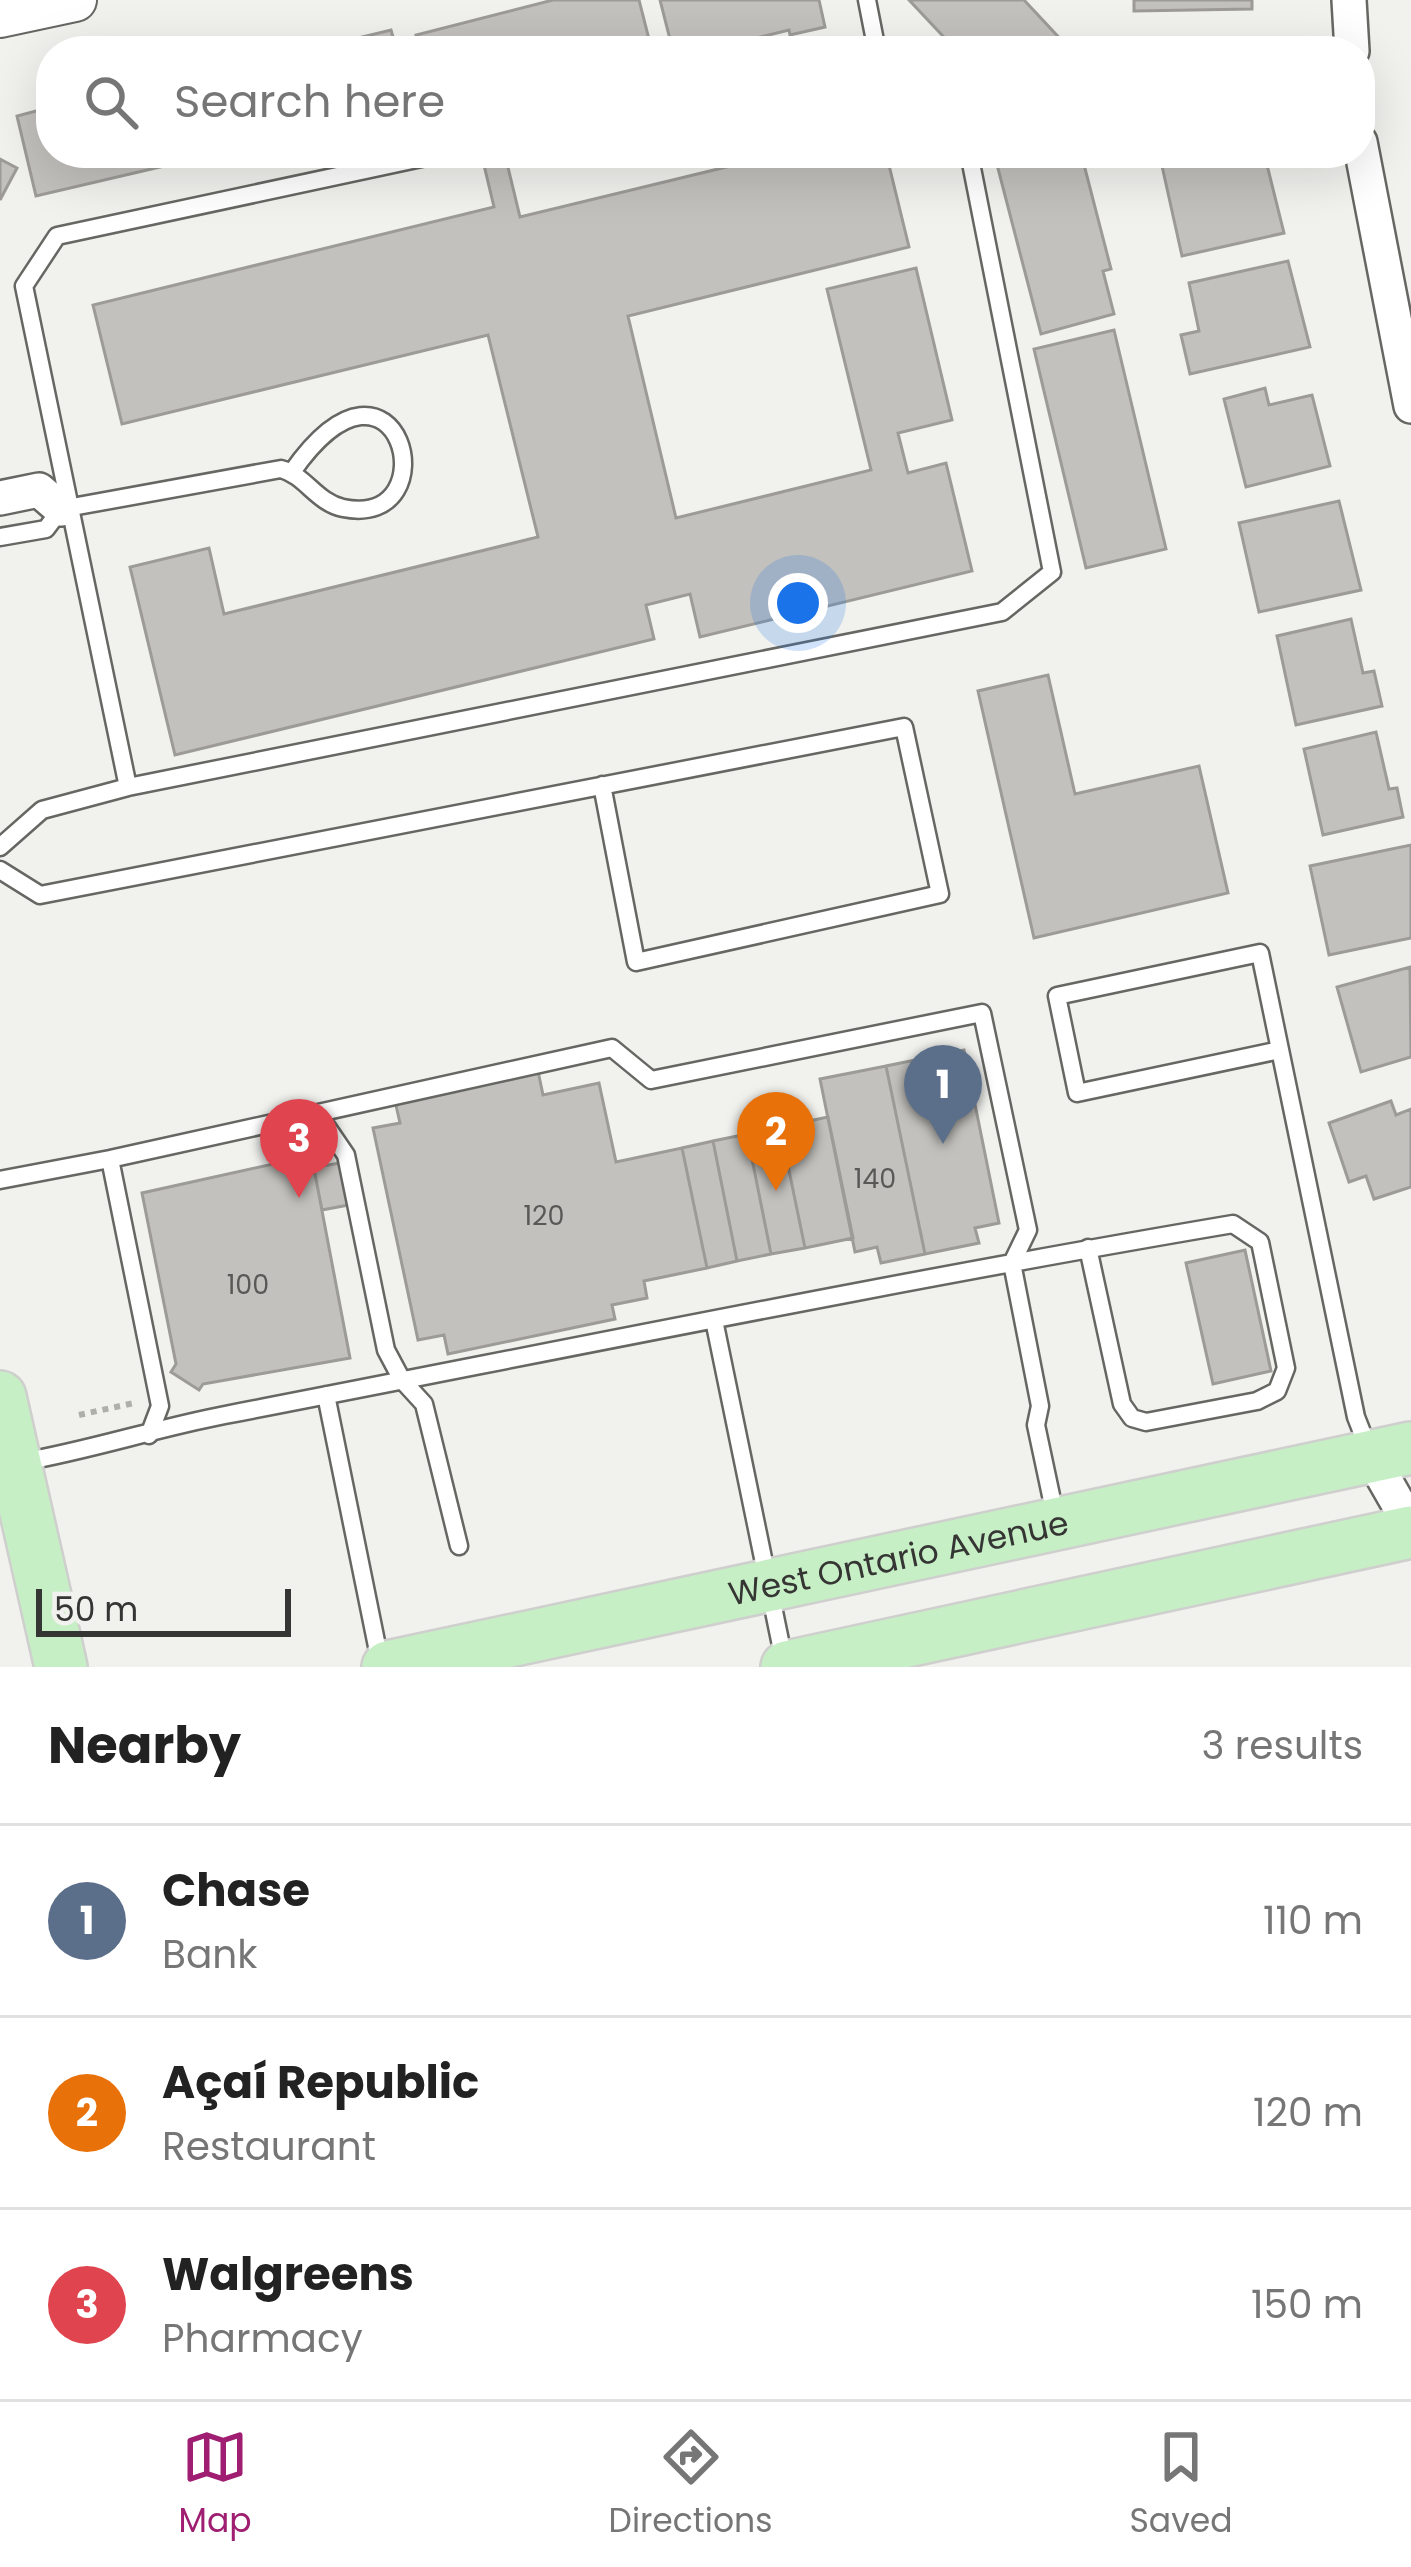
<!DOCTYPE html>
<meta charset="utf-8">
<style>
:root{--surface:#fff;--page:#f2f2f2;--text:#222;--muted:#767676;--line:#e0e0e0;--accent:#9f1e71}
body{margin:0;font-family:Poppins,sans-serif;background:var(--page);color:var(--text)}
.scale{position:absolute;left:36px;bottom:30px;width:255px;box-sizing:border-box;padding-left:12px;border:6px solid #353634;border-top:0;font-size:33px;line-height:42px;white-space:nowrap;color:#353634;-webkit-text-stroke:9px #f1f2ee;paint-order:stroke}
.you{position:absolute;left:798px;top:603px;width:42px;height:42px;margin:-30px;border:9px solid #fff;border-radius:50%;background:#1a73e8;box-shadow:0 0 0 18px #1a73e833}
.badge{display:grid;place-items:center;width:78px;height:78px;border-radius:50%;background:var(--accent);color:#fff;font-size:39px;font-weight:700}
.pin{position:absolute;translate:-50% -99px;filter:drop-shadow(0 3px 6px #0008)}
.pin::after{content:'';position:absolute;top:63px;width:42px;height:36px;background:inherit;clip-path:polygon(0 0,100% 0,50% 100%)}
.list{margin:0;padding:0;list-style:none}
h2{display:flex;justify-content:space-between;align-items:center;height:156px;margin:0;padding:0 48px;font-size:51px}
h2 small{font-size:39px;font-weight:400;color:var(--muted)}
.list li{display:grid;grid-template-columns:78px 1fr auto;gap:36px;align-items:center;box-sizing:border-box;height:192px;padding:0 48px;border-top:3px solid var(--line)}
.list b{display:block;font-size:45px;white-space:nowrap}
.list p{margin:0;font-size:39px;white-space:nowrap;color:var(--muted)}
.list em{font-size:39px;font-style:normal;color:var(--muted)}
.icon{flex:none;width:66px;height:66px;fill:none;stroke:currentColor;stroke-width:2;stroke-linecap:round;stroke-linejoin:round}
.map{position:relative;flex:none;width:1411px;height:1667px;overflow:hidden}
.search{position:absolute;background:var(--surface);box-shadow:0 12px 48px #0002;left:36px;right:36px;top:36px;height:132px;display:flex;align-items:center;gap:30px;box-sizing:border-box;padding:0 42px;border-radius:48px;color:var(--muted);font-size:45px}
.sheet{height:732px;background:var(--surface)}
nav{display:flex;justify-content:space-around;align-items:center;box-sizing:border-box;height:168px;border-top:3px solid var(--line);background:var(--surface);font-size:33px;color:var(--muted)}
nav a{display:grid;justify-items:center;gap:6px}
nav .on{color:var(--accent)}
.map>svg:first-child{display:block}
.building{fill:#c2c1bd;stroke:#9c9b97;stroke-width:3}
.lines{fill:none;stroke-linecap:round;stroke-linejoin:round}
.service-casing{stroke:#666763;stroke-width:21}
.minor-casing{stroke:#666763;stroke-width:38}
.tertiary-casing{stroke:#666763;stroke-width:46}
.primary-casing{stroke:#cfcfce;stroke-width:56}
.path{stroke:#aeafab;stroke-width:6;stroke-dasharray:6 6;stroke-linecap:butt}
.service{stroke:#fff;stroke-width:16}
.minor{stroke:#fff;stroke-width:33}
.tertiary{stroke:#fff;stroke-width:42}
.primary{stroke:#c7efc6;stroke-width:51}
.labels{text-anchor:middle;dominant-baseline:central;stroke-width:10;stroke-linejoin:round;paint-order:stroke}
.number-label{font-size:27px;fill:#585956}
.street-label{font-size:33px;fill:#353634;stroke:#f1f2ee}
</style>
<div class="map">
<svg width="1411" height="1667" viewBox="0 0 1411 1667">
<rect width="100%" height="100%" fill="#f1f2ee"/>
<!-- building -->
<path class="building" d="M 553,0 L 639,0 L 652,51 L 420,51 L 416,35 Z
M 660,0 L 819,0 L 825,27 L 790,35 L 789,30 L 703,51 L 673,51 Z
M 909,0 L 1024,0 L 1065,44 L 1057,51 L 957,51 Z
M 1134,0 L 1252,0 L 1252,9 L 1134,11 Z
M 391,30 L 397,51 L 304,51 Z
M 1193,38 L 1194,51 L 1151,51 L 1150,42 Z
M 51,107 L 51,153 L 240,153 L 209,161 L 207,156 L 36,196 L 17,116 Z
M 784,153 L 886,153 L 909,247 L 628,316 L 676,518 L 871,470 L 827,289 L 916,268 L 952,420 L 898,433 L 908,473 L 946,463 L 972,571 L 700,637 L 690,594 L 646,605 L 654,639 L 175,755 L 130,567 L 209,548 L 224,614 L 538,537 L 488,335 L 122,424 L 93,305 L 494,207 L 484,165 L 506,159 L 520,217 Z
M 994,153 L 1081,153 L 1111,269 L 1103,271 L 1114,314 L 1041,334 Z
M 1223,153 L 1264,153 L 1284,233 L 1182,256 L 1162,166 Z
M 0,159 L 17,168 L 0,200 Z
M 1288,261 L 1310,347 L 1190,374 L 1181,335 L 1199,331 L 1189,283 Z
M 1114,330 L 1166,549 L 1086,568 L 1034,349 Z
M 1265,388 L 1269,405 L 1312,395 L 1330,466 L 1246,487 L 1224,399 Z
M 1339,501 L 1361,590 L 1259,612 L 1239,523 Z
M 1351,619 L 1363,673 L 1374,671 L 1382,706 L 1296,725 L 1277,636 Z
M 1048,675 L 1075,794 L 1199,766 L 1228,893 L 1034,938 L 978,691 Z
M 1376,732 L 1389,789 L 1397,788 L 1403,817 L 1323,835 L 1304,749 Z
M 1411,845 L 1411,938 L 1329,955 L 1310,866 Z
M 1410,967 L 1411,1057 L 1361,1072 L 1337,987 Z
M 964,1050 L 999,1223 L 975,1228 L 979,1243 L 925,1254 L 886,1066 Z
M 886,1066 L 925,1254 L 881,1263 L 877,1247 L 855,1252 L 820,1079 Z
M 538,1071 L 543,1095 L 599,1083 L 616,1162 L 682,1148 L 707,1268 L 644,1281 L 647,1298 L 612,1305 L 615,1319 L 448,1354 L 444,1335 L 418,1340 L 373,1128 L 400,1123 L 395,1101 Z
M 1391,1101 L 1396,1115 L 1411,1109 L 1411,1187 L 1374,1199 L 1366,1176 L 1349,1182 L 1329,1123 Z
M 828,1117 L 853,1238 L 805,1248 L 780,1127 Z
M 780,1127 L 805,1248 L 771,1254 L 747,1134 Z
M 747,1134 L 771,1254 L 737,1261 L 713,1141 Z
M 713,1141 L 737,1261 L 707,1268 L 682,1148 Z
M 291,1160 L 315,1174 L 350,1358 L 203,1384 L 199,1390 L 171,1372 L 176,1364 L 142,1193 Z
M 345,1162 L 354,1204 L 322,1210 L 315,1174 L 306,1169 Z
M 1245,1250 L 1271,1371 L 1213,1384 L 1186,1263 Z"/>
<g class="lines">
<defs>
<path id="service" d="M 867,0 L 877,51
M 445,153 L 57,236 L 24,286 L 128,787 L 1002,612 L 1052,572 L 969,153
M 0,537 L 46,529 L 61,509 L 281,469 C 306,476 316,502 343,508 C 452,530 399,319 292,472
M 0,847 L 42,810 L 128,787
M 0,870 L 40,895 L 904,727 L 940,894 L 636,962 L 602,785
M 1280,1050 L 1077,1093 L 1057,996 L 1260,953 L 1356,1417 L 1369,1450
M 318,1114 L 346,1155 L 386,1350 L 402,1380 L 424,1404 L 459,1546
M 110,1159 L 160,1406 L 149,1435
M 0,1180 L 110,1159 L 612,1048 L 651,1080 L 982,1013 L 1028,1230 L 1012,1263 L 1040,1406 L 1036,1425 L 1056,1519
M 714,1320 L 784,1660
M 326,1395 L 381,1666
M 22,1462 C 91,1450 157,1428 225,1415 C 561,1350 896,1281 1233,1224 L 1260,1242 L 1286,1368 L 1277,1391 L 1257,1401 L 1146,1422 L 1132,1418 L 1122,1404 L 1088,1248"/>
<path id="minor" d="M 1349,0 L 1352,51
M 1360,142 L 1411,406
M 0,498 L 39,490 L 61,509
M 1371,1456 L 1411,1526"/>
<path id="tertiary" d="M 0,16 L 75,0"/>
<g id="primary">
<path d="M 0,1397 L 61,1667"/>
<path id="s1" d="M 388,1667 L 1411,1448"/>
<path d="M 787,1667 L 1411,1532"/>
</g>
</defs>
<!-- service casing -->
<use href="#service" class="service-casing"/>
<!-- minor casing -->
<use href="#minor" class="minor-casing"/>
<!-- tertiary casing -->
<use href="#tertiary" class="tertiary-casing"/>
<!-- primary casing -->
<use href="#primary" class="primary-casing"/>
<!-- path -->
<path class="path" d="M 79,1415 L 134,1403"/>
<!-- service -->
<use href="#service" class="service"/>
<!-- minor -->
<use href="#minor" class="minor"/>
<!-- tertiary -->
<use href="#tertiary" class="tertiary"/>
<!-- primary -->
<use href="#primary" class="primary"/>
</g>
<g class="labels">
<!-- number labels -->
<g class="number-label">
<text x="875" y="1178">140</text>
<text x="544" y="1215">120</text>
<text x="248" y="1284">100</text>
</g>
<!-- street labels -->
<g class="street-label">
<text stroke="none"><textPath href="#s1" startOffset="522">West Ontario Avenue</textPath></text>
</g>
</g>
</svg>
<div class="scale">50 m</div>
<div class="you"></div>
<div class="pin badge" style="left:943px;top:1144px;background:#5c6f8a">1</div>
<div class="pin badge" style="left:776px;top:1191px;background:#e8710a">2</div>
<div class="pin badge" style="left:299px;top:1198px;background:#e0444e">3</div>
<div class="search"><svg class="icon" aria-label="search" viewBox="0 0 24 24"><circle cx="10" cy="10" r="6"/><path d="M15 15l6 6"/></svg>Search here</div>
</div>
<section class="sheet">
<h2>Nearby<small>3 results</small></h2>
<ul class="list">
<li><span class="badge" style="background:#5c6f8a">1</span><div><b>Chase</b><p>Bank</p></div><em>110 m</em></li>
<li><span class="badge" style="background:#e8710a">2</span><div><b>Açaí Republic</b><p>Restaurant</p></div><em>120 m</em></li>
<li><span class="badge" style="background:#e0444e">3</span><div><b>Walgreens</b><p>Pharmacy</p></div><em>150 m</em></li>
</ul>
</section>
<nav>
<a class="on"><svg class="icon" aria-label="map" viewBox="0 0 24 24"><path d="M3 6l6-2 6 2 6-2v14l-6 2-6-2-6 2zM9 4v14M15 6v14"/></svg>Map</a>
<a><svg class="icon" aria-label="directions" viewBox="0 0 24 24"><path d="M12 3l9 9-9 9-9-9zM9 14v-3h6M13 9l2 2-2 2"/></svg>Directions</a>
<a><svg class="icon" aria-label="saved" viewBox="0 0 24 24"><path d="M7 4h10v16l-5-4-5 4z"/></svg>Saved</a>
</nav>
